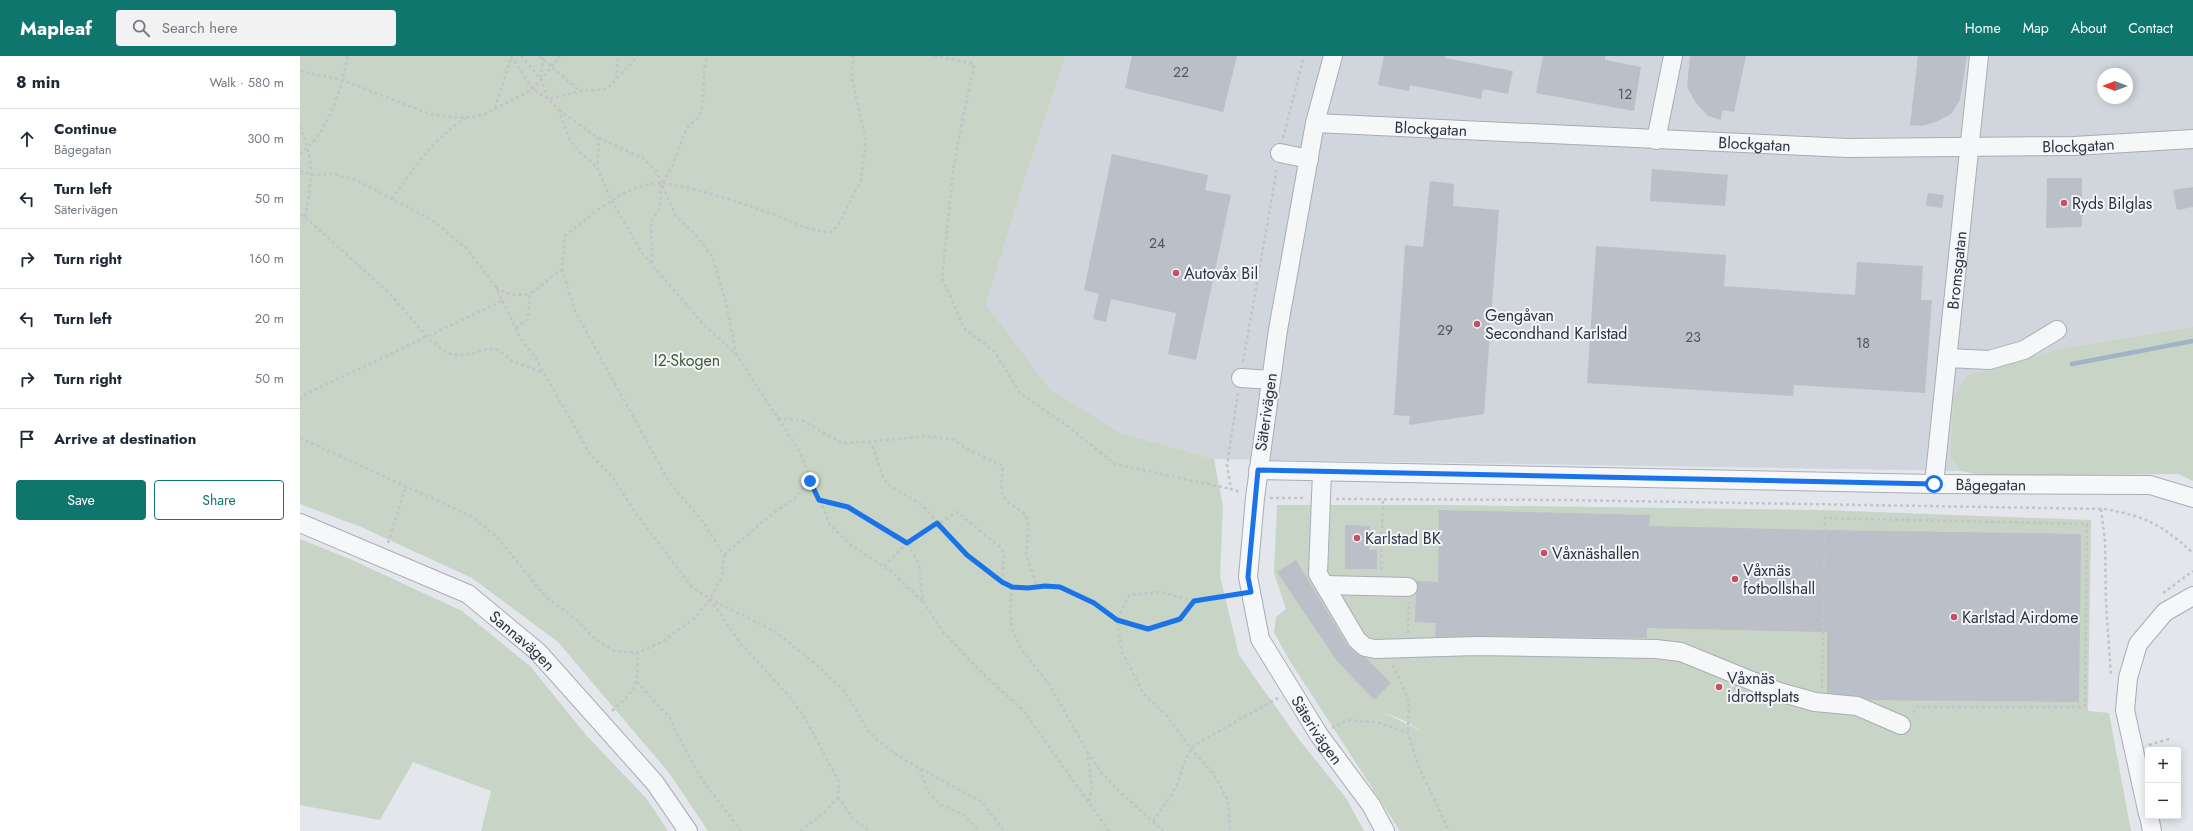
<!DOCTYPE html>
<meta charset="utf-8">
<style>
:root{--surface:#fff;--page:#f2f2f3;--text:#1f2937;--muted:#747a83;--line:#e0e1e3;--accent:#0f766e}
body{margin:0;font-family:Jost,sans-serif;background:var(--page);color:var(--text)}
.controls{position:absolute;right:12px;bottom:12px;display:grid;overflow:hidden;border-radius:4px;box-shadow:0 2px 10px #0003}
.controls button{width:36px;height:36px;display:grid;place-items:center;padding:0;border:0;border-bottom:1px solid var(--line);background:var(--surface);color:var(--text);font:20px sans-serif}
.compass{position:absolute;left:1797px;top:12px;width:36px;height:36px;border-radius:50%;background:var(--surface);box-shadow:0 2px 10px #0003;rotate:270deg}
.stop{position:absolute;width:12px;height:12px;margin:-9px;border:3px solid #1a73e8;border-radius:50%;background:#fff}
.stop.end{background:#1a73e8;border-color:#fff;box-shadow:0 1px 4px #0008}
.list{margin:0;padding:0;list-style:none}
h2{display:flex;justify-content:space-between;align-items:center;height:52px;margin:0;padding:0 16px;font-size:17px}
h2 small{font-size:13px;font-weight:400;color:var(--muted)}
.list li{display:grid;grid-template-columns:26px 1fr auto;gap:12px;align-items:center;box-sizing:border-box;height:60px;padding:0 16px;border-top:1px solid var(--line)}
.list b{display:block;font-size:15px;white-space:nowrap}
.list p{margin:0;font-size:13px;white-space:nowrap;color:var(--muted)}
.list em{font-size:13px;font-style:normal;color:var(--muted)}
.actions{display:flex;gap:8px;padding:12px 16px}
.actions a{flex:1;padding:9px 0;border:1px solid var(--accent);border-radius:4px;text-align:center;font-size:14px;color:var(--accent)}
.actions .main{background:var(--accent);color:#fff}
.icon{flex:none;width:22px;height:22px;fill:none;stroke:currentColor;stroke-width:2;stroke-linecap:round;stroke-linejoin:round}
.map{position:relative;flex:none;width:1893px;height:775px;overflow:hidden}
header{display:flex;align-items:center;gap:24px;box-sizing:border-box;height:56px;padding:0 20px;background:var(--accent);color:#fff}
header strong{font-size:19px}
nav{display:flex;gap:22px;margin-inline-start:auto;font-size:14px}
.search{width:280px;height:36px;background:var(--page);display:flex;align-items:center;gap:10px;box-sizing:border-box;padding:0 14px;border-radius:4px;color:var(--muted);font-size:15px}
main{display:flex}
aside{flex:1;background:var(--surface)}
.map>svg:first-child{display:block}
.built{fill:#d1d5dc;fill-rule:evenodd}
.green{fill:#c8d4c5;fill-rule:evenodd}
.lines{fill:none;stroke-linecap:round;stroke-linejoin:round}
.stream{stroke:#a0b3c8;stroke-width:4.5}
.building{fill:#bbbfc7}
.minor-casing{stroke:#a8adb5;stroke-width:20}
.path{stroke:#c1c4c9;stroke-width:2.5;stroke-dasharray:3 3;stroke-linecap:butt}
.minor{stroke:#f6f7f9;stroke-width:18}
.route{stroke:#1a73e8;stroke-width:5}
.poi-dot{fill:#c84f5f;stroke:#f3f5f8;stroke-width:1.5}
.labels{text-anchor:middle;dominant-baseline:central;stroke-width:4;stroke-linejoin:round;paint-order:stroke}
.number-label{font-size:14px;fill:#505663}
.street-label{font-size:16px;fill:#2c3342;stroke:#f3f5f8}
.poi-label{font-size:16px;fill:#2c3342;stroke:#f3f5f8;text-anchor:start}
.park-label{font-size:16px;fill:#405d3a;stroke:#f3f5f8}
</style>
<header>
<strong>Mapleaf</strong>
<div class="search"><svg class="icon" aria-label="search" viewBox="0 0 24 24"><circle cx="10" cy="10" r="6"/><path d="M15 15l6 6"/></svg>Search here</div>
<nav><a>Home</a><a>Map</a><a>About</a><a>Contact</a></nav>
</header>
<main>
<aside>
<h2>8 min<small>Walk · 580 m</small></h2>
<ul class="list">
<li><svg class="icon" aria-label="ahead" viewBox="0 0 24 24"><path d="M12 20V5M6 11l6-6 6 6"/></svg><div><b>Continue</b><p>Bågegatan</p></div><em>300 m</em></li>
<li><svg class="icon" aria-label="left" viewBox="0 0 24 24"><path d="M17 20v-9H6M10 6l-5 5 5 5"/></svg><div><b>Turn left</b><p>Säterivägen</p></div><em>50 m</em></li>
<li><svg class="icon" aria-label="right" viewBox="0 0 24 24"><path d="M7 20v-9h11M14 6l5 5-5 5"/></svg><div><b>Turn right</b></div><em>160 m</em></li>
<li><svg class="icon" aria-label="left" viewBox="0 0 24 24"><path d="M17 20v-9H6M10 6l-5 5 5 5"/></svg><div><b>Turn left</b></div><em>20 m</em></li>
<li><svg class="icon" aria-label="right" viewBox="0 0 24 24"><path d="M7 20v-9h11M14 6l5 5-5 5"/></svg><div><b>Turn right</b></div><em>50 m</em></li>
<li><svg class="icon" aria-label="arrive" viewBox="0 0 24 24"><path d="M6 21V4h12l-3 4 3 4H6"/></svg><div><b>Arrive at destination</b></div></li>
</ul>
<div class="actions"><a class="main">Save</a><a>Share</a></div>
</aside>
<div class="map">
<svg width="1893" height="775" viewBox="0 0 1893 775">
<rect width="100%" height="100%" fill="#e3e6eb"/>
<!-- built -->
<path class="built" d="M 766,0 L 1893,0 L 1893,271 L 1762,292 L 1694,313 L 1668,318 L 1653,341 L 1650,400 L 1661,415 L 914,403 L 821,377 L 751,334 L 686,249 L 725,121 ZM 1803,18 L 1827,18 L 1827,42 L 1803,42 Z"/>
<!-- green -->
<path class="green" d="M 0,0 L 766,0 L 725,121 L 686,249 L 751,334 L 821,377 L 914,403 L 923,451 L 920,520 L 939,599 L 997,681 L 1046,742 L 1064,775 L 408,775 L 370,718 L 258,586 L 172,522 L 61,471 L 0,448 Z
M 1893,271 L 1893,425 L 1878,418 L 1685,420 L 1661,415 L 1650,400 L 1653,341 L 1668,318 L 1694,313 L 1762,292 Z
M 977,449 L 1140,449 L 1522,454 L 1791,464 L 1788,655 L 1809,657 L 1831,775 L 1100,775 L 988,602 L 974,576 L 976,561 L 986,553 L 974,517 ZM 1081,655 L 1105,665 L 1123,676 Z
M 0,483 L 50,503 L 162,555 L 230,610 L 286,679 L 346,742 L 368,775 L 181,775 L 191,735 L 113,706 L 80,764 L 0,749 Z"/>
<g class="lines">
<!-- stream -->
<path class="stream" d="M 1772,308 L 1893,285"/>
</g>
<!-- building -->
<path class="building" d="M 832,0 L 937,0 L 923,56 L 825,32 Z
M 1084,0 L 1145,0 L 1145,2 L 1213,15 L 1208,38 L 1183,33 L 1181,43 L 1110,29 L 1109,35 L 1078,29 Z
M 1243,0 L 1305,0 L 1305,4 L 1341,11 L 1334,55 L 1236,37 Z
M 1390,0 L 1446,0 L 1434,56 L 1422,54 L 1421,64 L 1408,60 L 1396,47 L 1387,31 Z
M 1618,0 L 1667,0 L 1660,44 L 1651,58 L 1638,65 L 1622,70 L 1610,69 Z
M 812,98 L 908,119 L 905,134 L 931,139 L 896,304 L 868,298 L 876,257 L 811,243 L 806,266 L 793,263 L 799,238 L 784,234 Z
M 1352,113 L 1428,119 L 1425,150 L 1350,145 Z
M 1747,122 L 1782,122 L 1782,171 L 1746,172 Z
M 1130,125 L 1154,128 L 1153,150 L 1199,154 L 1184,358 L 1109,369 L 1110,360 L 1094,359 L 1105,189 L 1123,191 Z
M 1893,131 L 1893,151 L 1877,154 L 1873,134 Z
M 1628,137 L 1644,139 L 1642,152 L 1626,150 Z
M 1296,190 L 1426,199 L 1424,230 L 1555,239 L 1557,206 L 1623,210 L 1621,244 L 1632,244 L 1625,337 L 1494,329 L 1493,340 L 1287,327 Z
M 1139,454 L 1350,459 L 1349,470 L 1522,474 L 1781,478 L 1779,646 L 1569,644 L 1558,640 L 1527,637 L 1527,576 L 1347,572 L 1347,582 L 1177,580 L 1135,581 L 1136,567 L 1115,566 L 1116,538 L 1118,532 L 1116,525 L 1138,526 Z
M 1045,469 L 1070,470 L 1069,494 L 1077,494 L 1077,513 L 1045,513 Z
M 996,504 L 1048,590 L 1058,599 L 1066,602 L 1091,627 L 1074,644 L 1037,605 L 977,516 Z"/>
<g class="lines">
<defs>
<g id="minor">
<path id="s1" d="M 1033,0 L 1015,67 L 978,274 L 955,442 L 948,521 L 960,583 L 1019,679 L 1071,749 L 1085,775"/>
<path id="s2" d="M 1015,67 L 1548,92 L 1774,90 L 1893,83"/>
<path d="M 1356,84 L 1373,0"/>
<path d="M 980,97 L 1009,103"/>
<path d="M 1647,302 L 1689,304 L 1724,294 L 1757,274"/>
<path d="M 941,322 L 971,324"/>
<path id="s3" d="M 958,414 L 1634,428 L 1850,429 L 1893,442"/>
<path d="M 1022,416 L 1018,518 L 1057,584 L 1065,591 L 1075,593 L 1177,590 L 1356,593 L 1381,596 L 1479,636 L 1515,646 L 1557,650 L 1601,669"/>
<path id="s4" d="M 1634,428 L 1679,0"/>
<path id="s5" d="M 0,467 L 168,538 L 238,596 L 355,727 L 388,775"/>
<path d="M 1025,529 L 1108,531"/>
<path d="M 1848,758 L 1825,654 L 1828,622 L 1838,588 L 1865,556 L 1893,540"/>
<path d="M 1849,760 L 1852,775"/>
</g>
</defs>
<!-- minor casing -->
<use href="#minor" class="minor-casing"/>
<!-- path -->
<path class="path" d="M 211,0 L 233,33 L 248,43 L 280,35 L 307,33 L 338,0
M 221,0 L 241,23 L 248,43 L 258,53 L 269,82 L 278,94 L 297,111 L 311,144 L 343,198 L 403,268 L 436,298 L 500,396 L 519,444 L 548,451 L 607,487 L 619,508 L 623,546 L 644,577 L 682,617 L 723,654 L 809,775
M 239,0 L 280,35
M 634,0 L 674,8 L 654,107 L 642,221 L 664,272 L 694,295 L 720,337 L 766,369 L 815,408 L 931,433
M 0,15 L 42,24 L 133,59 L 165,62 L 183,59 L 233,33 L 260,0
M 241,22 L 243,0
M 316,23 L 318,0
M 195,52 L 211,2
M 259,54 L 297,81 L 343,102 L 356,115 L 376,160 L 395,178 L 412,200 L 426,246 L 436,297
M 0,70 C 15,109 12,121 5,161
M 297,81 L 299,90 L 297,111
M 983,82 L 1004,0
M 0,98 C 30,75 40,35 48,0
M 0,115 L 12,119 L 33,118 L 54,123 L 132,164 L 167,193 L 196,231 L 221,283 L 235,301 L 290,398 L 314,423 L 334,455 L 392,531 L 410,543 L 476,576 L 519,611 L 545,636 L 570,678 L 594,697 L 619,712 L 682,746 L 704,775
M 92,143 C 116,109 131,86 165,62
M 0,159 L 5,161 L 89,237 L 130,284 L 147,297 L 160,299 L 175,297 L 188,293 L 198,294 L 212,305 L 244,317
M 352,207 L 351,166 L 360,152 L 361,129 L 372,111 L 386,73 L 399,60 L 403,49 L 404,15 L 407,0
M 196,232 L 212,239 L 230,238
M 216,272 L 228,263 L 230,238 L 262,213
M 943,306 L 977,112
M 938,337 L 927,409 L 931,433 L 940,436
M 0,344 L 6,338 L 202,245
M 478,362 L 503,365 L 542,387 L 568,386 L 573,391 L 582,418 L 587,428 L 622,449 L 667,499 L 702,526 L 712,531 L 760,531 L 794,547 L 817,564 L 848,573 L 880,563 L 894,545 L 937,538
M 0,382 L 171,460 L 198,482 L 245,540 L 278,565 L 296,584 L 315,595 L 337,597 L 362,586 L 395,562 L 410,543 L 422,520 L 424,499 L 404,467 L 369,426 L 275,255 L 262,213 L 265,180 C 289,161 318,134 350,128 C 373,123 443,148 467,156 C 492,165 504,174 531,176 L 539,168 L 561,124 L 566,84 L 552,23 L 553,0
M 568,386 L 626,380 L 642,382 L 654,384 L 664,391 L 703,410 L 701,432 L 703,439 L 706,445 L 724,457 L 729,469 L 726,499 L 737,531
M 970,442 L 1005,442
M 1036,443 L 1265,444 L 1804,453 C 1846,460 1862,469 1893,497
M 520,444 L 530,469 L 551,489 L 592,516 L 622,545
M 1801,453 L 1805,485 L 1806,548 L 1811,620
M 88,487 L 106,430
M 424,499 L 468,461 L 496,441 L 510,425
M 584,510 L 607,487 L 657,456 L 700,491 L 704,497 L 702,526
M 1081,514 L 1083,443
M 712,531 L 710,554 L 712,573 L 721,593 L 749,628 L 787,695 L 792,729 L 789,745
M 1863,537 L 1893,515
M 410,543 L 441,588 L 489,640 L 505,662 L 539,726 L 538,741 L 526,755 L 500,775
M 894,545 L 861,536 L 829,539 L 817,564 L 822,596 L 843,637 L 868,661 L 891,693 L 913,717 L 928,744 L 930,775
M 1108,577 L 1109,546
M 1093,609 L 1109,645 L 1108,677
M 337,626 L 370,662 L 376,676 L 403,725 L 441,775
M 1522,632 L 1525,462 L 1787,468 L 1785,649 L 1783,651 L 1617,651 L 1611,659
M 312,655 C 335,634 339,630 337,597
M 1032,672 L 1048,664 L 1079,667 L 1108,677 L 1118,709 L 1149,775
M 1849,689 L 1869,683
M 787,696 L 802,717 L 819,735 L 863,775
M 620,713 L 627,734 L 641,749 L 664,759 L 680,775
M 538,741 L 553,763 L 570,775
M 853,765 C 862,753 871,741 877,728 C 883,714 885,698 896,688 L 978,642"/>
<!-- minor -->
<use href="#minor" class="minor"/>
</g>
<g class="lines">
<!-- route -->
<path class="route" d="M 510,425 L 519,444 L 548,451 L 607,487 L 637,467 L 667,499 L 702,526 L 712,531 L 728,532 L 745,530 L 760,531 L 794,547 L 817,564 L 848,573 L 880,563 L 894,545 L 951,536 L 948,521 L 958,414 L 1634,428"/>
</g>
<!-- markers -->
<g class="poi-dot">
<circle cx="1764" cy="147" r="4"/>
<circle cx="876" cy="217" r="4"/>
<circle cx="1177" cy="268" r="4"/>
<circle cx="1057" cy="482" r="4"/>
<circle cx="1244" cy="497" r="4"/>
<circle cx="1435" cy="523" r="4"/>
<circle cx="1654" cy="561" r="4"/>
<circle cx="1419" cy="631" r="4"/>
</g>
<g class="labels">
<!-- number labels -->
<g class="number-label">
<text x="881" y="16">22</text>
<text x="1325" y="38">12</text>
<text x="857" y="187">24</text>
<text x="1145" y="274">29</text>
<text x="1393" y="281">23</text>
<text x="1563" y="287">18</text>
</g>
<!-- street labels -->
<g class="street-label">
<text stroke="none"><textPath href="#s2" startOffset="116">Blockgatan</textPath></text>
<text stroke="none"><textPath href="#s2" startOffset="440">Blockgatan</textPath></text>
<text stroke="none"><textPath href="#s2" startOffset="764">Blockgatan</textPath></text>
<text stroke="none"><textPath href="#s4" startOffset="215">Bromsgatan</textPath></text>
<text transform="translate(966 356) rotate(-82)">Säterivägen</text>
<text stroke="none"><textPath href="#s3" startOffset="733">Bågegatan</textPath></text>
<text stroke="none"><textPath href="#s5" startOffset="254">Sannavägen</textPath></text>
<text stroke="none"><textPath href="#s1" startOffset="699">Säterivägen</textPath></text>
</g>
<!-- poi labels -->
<g class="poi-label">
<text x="1772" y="147">Ryds Bilglas</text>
<text x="884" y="217">Autovåx Bil</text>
<text x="1185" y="259">Gengåvan<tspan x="1185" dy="18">Secondhand Karlstad</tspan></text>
<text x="1065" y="482">Karlstad BK</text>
<text x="1252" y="497">Våxnäshallen</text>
<text x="1443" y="514">Våxnäs<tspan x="1443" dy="18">fotbollshall</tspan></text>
<text x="1662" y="561">Karlstad Airdome</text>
<text x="1427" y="622">Våxnäs<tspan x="1427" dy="18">idrottsplats</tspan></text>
</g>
<!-- park labels -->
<g class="park-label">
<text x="387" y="304">I2-Skogen</text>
</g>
</g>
</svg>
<div class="controls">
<button>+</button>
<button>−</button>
</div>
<svg class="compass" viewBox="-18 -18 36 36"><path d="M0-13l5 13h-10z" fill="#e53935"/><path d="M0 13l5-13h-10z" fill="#747a83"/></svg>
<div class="stop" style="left:1634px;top:428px"></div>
<div class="stop end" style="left:510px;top:425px"></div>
</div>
</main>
